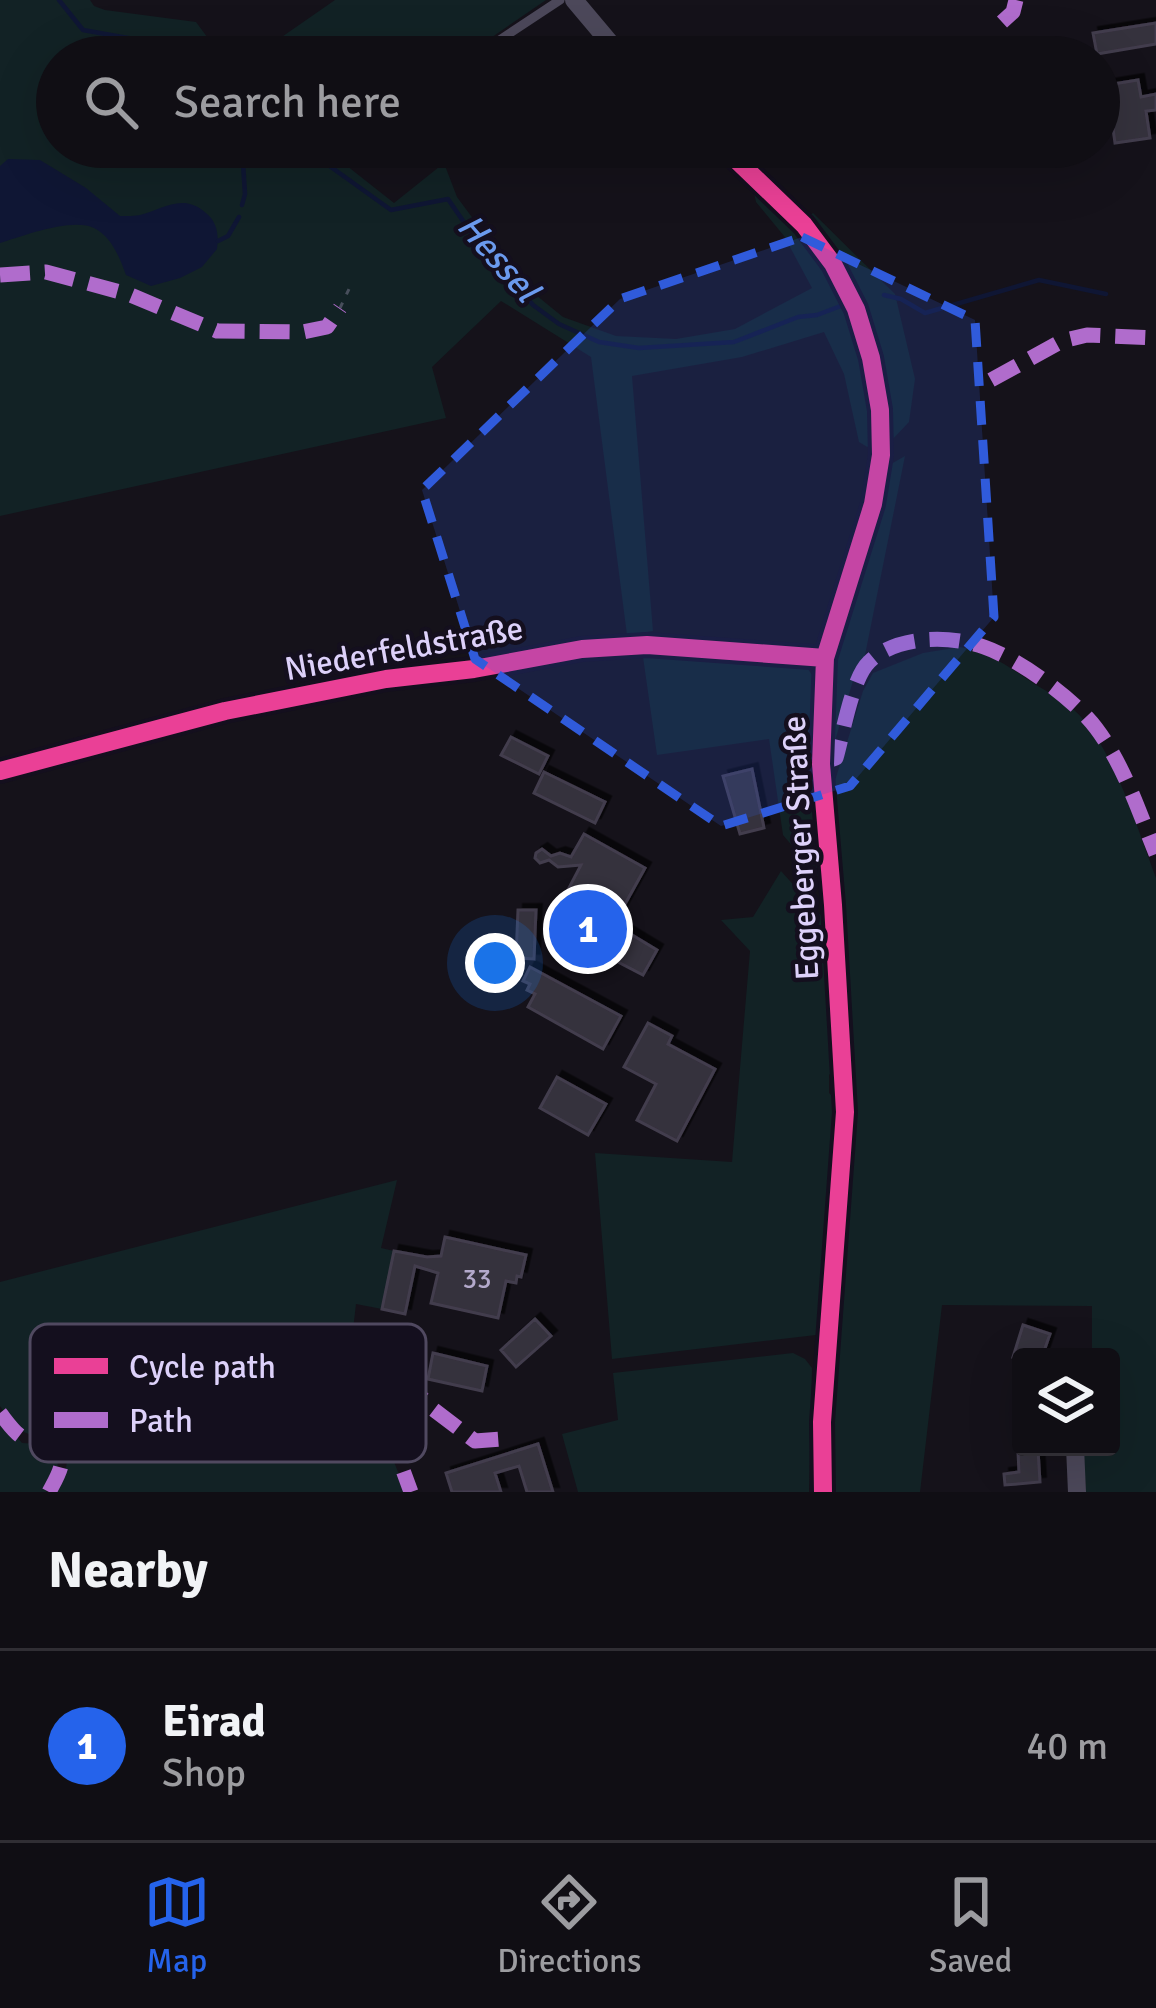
<!DOCTYPE html>
<meta charset="utf-8">
<style>
:root{--surface:#100e14;--page:#1e1c22;--text:#f1f3f6;--muted:#9c9ca0;--line:#302e34;--accent:#2563eb}
body{margin:0;font-family:Signika,sans-serif;background:var(--page);color:var(--text)}
.controls{position:absolute;right:36px;bottom:36px;display:grid;overflow:hidden;border-radius:12px;box-shadow:0 12px 48px #0002}
.controls button{width:108px;height:108px;display:grid;place-items:center;padding:0;border:0;border-bottom:3px solid var(--line);background:var(--surface);color:var(--text);font:60px sans-serif}
.you{position:absolute;left:495px;top:963px;width:42px;height:42px;margin:-30px;border:9px solid #fff;border-radius:50%;background:#1a73e8;box-shadow:0 0 0 18px #1a73e833}
.badge{display:grid;place-items:center;width:78px;height:78px;border-radius:50%;background:var(--accent);color:#fff;font-size:39px;font-weight:700}
.pin{position:absolute;translate:-50% -50%;border:6px solid #fff;box-shadow:0 3px 12px #0006}
.list{margin:0;padding:0;list-style:none}
h2{display:flex;justify-content:space-between;align-items:center;height:156px;margin:0;padding:0 48px;font-size:51px}
h2 small{font-size:39px;font-weight:400;color:var(--muted)}
.list li{display:grid;grid-template-columns:78px 1fr auto;gap:36px;align-items:center;box-sizing:border-box;height:192px;padding:0 48px;border-top:3px solid var(--line)}
.list b{display:block;font-size:45px;white-space:nowrap}
.list p{margin:0;font-size:39px;white-space:nowrap;color:var(--muted)}
.list em{font-size:39px;font-style:normal;color:var(--muted)}
.icon{flex:none;width:66px;height:66px;fill:none;stroke:currentColor;stroke-width:2;stroke-linecap:round;stroke-linejoin:round}
.map{position:relative;flex:none;width:1156px;height:1492px;overflow:hidden}
.search{position:absolute;background:var(--surface);box-shadow:0 12px 48px #0002;left:36px;right:36px;top:36px;height:132px;display:flex;align-items:center;gap:30px;box-sizing:border-box;padding:0 42px;border-radius:66px;color:var(--muted);font-size:45px}
.sheet{height:348px;background:var(--surface)}
nav{display:flex;justify-content:space-around;align-items:center;box-sizing:border-box;height:168px;border-top:3px solid var(--line);background:var(--surface);font-size:33px;color:var(--muted)}
nav a{display:grid;justify-items:center;gap:6px}
nav .on{color:var(--accent)}
.map>svg:first-child{display:block}
.green{fill:#122225}
.water{fill:#0f1634}
.lines{fill:none;stroke-linecap:round;stroke-linejoin:round}
.stream{stroke:#0f1634;stroke-width:4.5}
.building{fill:#35303d;stroke:#433d4d;stroke-width:3;filter:url(#shadow)}
.path{stroke:#474e5b;stroke-width:3;stroke-dasharray:6 9;stroke-linecap:butt}
.service{stroke:#4c485a;stroke-width:9}
.minor{stroke:#4c485a;stroke-width:18}
.quiet{stroke:#b06ccc;stroke-width:15;stroke-dasharray:30 15;stroke-linecap:butt}
.cycleway-casing{stroke:#140f1e;stroke-width:26}
.cycleway{stroke:#ea4096;stroke-width:18}
.marked{fill:#305bdb;fill-opacity:0.2;stroke:#305bdb;stroke-width:9;stroke-dasharray:24 15;stroke-linejoin:round}
.labels{text-anchor:middle;dominant-baseline:central;stroke-width:9;stroke-linejoin:round;paint-order:stroke}
.number-label{font-size:27px;fill:#b3a9cb}
.street-label{font-size:33px;fill:#ddd1fa;stroke:#140f1e}
.water-label{font-size:36px;font-style:italic;fill:#6b9aee;stroke:#140f1e}
.key{fill:#140f1e;stroke:#504960;stroke-width:3}
.key-label{font-size:33px;fill:#ddd1fa}
</style>
<div class="map">
<svg width="1156" height="1492" viewBox="0 0 1156 1492">
<defs>
<filter id="shadow"><feDropShadow dx="5.5" dy="-5.5" stdDeviation="0" flood-color="#0009"/></filter>
</defs>
<rect width="100%" height="100%" fill="#15121a"/>
<!-- green -->
<path class="green" d="M 0,0 L 90,0 L 94,6 L 105,10 L 196,22 L 222,57 L 57,57 L 57,147 L 323,147 L 394,203 L 444,163 L 457,197 L 520,282 L 563,317 L 616,336 L 676,339 L 735,329 L 812,288 L 784,236 L 756,202 L 752,183 C 767,197 784,212 798,227 C 853,287 872,373 874,451 L 859,442 L 844,374 L 824,332 L 742,357 L 632,376 L 653,631 L 627,635 L 591,357 L 501,301 L 432,367 L 446,418 L 0,516 Z
M 335,0 L 546,0 L 463,57 L 408,57 L 396,45 L 381,57 L 253,57 Z
M 813,213 L 895,294 L 915,379 L 909,422 L 891,441 C 888,394 882,346 862,304 C 848,273 828,244 809,216 Z
M 905,456 L 865,655 L 853,681 L 834,744 L 831,741 C 833,703 834,665 844,628 C 859,573 881,521 891,464 Z
M 960,647 C 987,652 1005,664 1027,679 C 1042,689 1060,698 1074,710 C 1113,745 1137,828 1156,878 L 1156,1492 L 1086,1492 L 1083,1447 L 1111,1447 L 1111,1357 L 1092,1357 L 1092,1306 L 942,1305 L 920,1492 L 832,1492 L 835,1345 L 854,1112 L 854,1065 L 833,787 L 863,691 L 873,673 L 923,653 Z
M 642,650 L 805,665 L 815,679 L 814,741 L 822,881 L 783,835 L 769,739 L 657,755 Z
M 781,871 L 825,920 L 838,1067 L 829,1075 L 829,1093 L 837,1101 L 816,1335 L 612,1359 L 595,1153 L 732,1162 L 750,951 L 721,920 L 753,917 Z
M 397,1180 L 381,1248 L 394,1251 L 382,1309 L 356,1304 L 352,1338 L 359,1374 L 406,1492 L 55,1492 C 70,1465 72,1459 51,1436 L 33,1436 L 15,1428 L 0,1406 L 0,1282 Z
M 793,1353 L 805,1359 L 812,1368 L 809,1492 L 578,1492 L 562,1434 L 618,1420 L 613,1373 Z
M 0,1417 L 22,1443 C 64,1444 65,1460 46,1492 L 0,1492 Z"/>
<!-- water -->
<path class="water" d="M 8,159 L 40,160 L 86,188 L 120,216 C 123,216 138,216 140,215 C 162,210 182,192 206,213 C 217,222 219,234 217,249 L 202,267 L 180,278 L 151,286 L 126,275 C 120,258 111,236 94,228 C 73,217 22,236 0,243 L 0,166 Z"/>
<g class="lines">
<!-- stream -->
<path class="stream" d="M 59,0 L 83,30 L 189,49 L 201,57
M 303,147 L 391,210 L 448,199 L 472,234 L 533,305 L 559,324 L 599,342 L 639,348 L 734,342 L 798,317 L 817,315 L 846,304
M 242,205 L 245,194 L 243,163 L 249,147
M 218,241 L 228,236 L 239,217
M 884,295 L 901,299 L 925,313 L 1039,280 L 1106,294"/>
</g>
<!-- building -->
<path class="building" d="M 1156,23 L 1156,44 L 1097,54 L 1093,33 Z
M 1138,80 L 1141,97 L 1156,94 L 1156,110 L 1146,111 L 1150,138 L 1115,143 L 1107,85 Z
M 511,737 L 548,756 L 539,774 L 501,755 Z
M 752,769 L 764,828 L 740,834 L 723,776 Z
M 544,772 L 605,802 L 595,823 L 534,793 Z
M 584,834 L 645,868 L 614,924 L 657,950 L 643,975 L 549,926 L 581,865 L 558,867 L 549,860 L 540,863 L 535,858 L 536,853 L 542,849 L 551,856 L 560,853 L 571,857 Z
M 518,910 L 536,910 L 534,959 L 516,958 Z
M 530,967 L 621,1016 L 603,1049 L 528,1007 L 535,994 L 527,990 L 530,984 L 523,981 Z
M 648,1023 L 672,1036 L 668,1044 L 715,1069 L 677,1141 L 637,1120 L 656,1084 L 624,1067 Z
M 557,1077 L 606,1104 L 588,1135 L 540,1108 Z
M 445,1237 L 526,1255 L 521,1277 L 517,1276 L 516,1283 L 506,1281 L 498,1318 L 431,1303 L 438,1273 L 415,1266 L 405,1314 L 382,1309 L 394,1251 L 427,1257 L 441,1256 Z
M 535,1319 L 551,1336 L 516,1367 L 501,1350 Z
M 1023,1325 L 1050,1334 L 1042,1357 L 1013,1357 Z
M 433,1353 L 487,1366 L 482,1391 L 428,1379 Z
M 538,1444 L 553,1492 L 527,1492 L 519,1466 L 495,1473 L 501,1492 L 452,1492 L 446,1473 Z
M 1038,1450 L 1040,1482 L 1005,1485 L 1004,1474 L 1019,1472 L 1018,1452 Z"/>
<g class="lines">
<!-- path -->
<path class="path" d="M 340,308 L 349,289"/>
<!-- service -->
<path class="service" d="M 474,57 L 560,0"/>
<!-- minor -->
<path class="minor" d="M 574,0 L 622,57
M 723,147 L 804,225 L 833,264 L 856,309 L 871,358 L 880,410 L 881,455 L 873,504 L 825,658 L 821,764 L 833,905 L 845,1112 L 822,1422 L 823,1492
M 0,771 L 225,711 L 386,679 L 474,669 L 582,649 L 647,645 L 825,658
M 1075,1447 L 1077,1492"/>
<!-- quiet -->
<path class="quiet" d="M 1002,22 L 1013,12 L 1016,0
M 0,275 L 46,272 L 128,294 L 217,331 L 303,332 L 327,327 L 340,308
M 991,380 L 1062,341 L 1087,335 L 1156,338
M 825,762 L 836,758 C 843,734 852,678 869,662 C 896,635 951,635 984,647 C 1019,659 1074,699 1096,728 C 1124,765 1139,812 1156,854
M 357,1345 L 411,1492
M 0,1413 C 8,1423 16,1436 28,1440 C 34,1442 41,1440 47,1443 C 73,1453 58,1475 49,1492
M 43,1441 L 389,1335 L 417,1393 L 433,1409 L 475,1441 L 501,1439"/>
<defs>
<path id="cycleway" d="M 723,147 L 804,225 L 833,264 L 856,309 L 871,358 L 880,410 L 881,455 L 873,504 L 825,658 L 821,764 L 833,905 L 845,1112 L 822,1422 L 823,1492
M 0,771 L 225,711 L 386,679 L 474,669 L 582,649 L 647,645 L 825,658"/>
</defs>
<!-- cycleway casing -->
<use href="#cycleway" class="cycleway-casing"/>
<!-- cycleway -->
<use href="#cycleway" class="cycleway"/>
</g>
<!-- marked area -->
<path class="marked" d="M 802,237 L 975,320 L 994,617 L 850,786 L 721,826 L 475,659 L 422,490 L 620,299 Z"/>
<g class="labels">
<!-- number labels -->
<g class="number-label">
<text x="477" y="1279">33</text>
</g>
<!-- street labels -->
<g class="street-label">
<text transform="translate(404 649) rotate(-10)">Niederfeldstraße</text>
<text transform="translate(801 848) rotate(-93)">Eggeberger Straße</text>
</g>
<!-- water labels -->
<g class="water-label">
<text transform="translate(498 258) rotate(49)">Hessel</text>
</g>
</g>
<!-- legend -->
<rect x="30" y="1324" width="396" height="138" rx="18" class="key"/>
<rect x="54" y="1358" width="54" height="16" fill="#ea4096"/>
<rect x="54" y="1412" width="54" height="16" fill="#b06ccc"/>
<g class="key-label">
<text x="129" y="1378">Cycle path</text>
<text x="129" y="1432">Path</text>
</g>
</svg>
<div class="controls">
<button><svg class="icon" aria-label="layers" viewBox="0 0 24 24"><path d="M12 4l9 5-9 5-9-5zM3 14l9 5 9-5"/></svg></button>
</div>
<div class="you"></div>
<div class="pin badge" style="left:588px;top:929px">1</div>
<div class="search"><svg class="icon" aria-label="search" viewBox="0 0 24 24"><circle cx="10" cy="10" r="6"/><path d="M15 15l6 6"/></svg>Search here</div>
</div>
<section class="sheet">
<h2>Nearby<small></small></h2>
<ul class="list">
<li><span class="badge">1</span><div><b>Eirad</b><p>Shop</p></div><em>40 m</em></li>
</ul>
</section>
<nav>
<a class="on"><svg class="icon" aria-label="map" viewBox="0 0 24 24"><path d="M3 6l6-2 6 2 6-2v14l-6 2-6-2-6 2zM9 4v14M15 6v14"/></svg>Map</a>
<a><svg class="icon" aria-label="directions" viewBox="0 0 24 24"><path d="M12 3l9 9-9 9-9-9zM9 14v-3h6M13 9l2 2-2 2"/></svg>Directions</a>
<a><svg class="icon" aria-label="saved" viewBox="0 0 24 24"><path d="M7 4h10v16l-5-4-5 4z"/></svg>Saved</a>
</nav>
